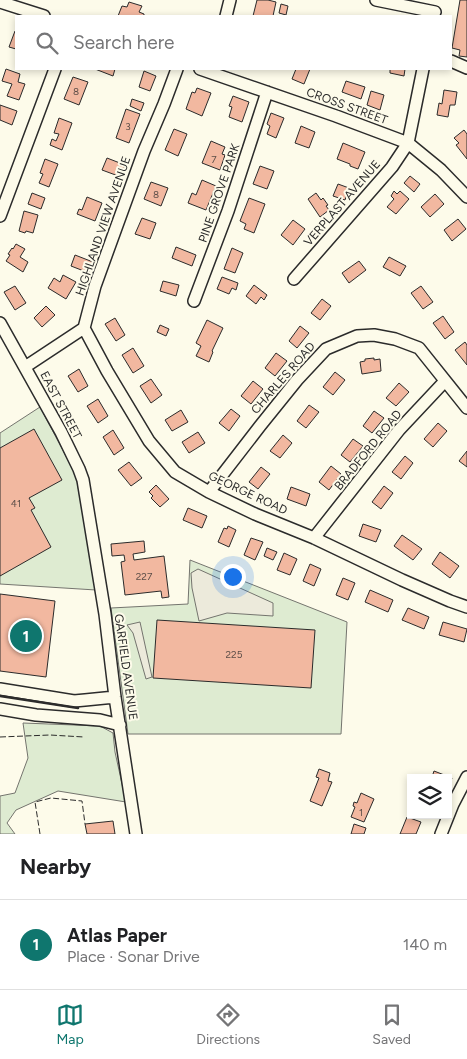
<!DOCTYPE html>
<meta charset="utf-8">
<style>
:root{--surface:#fff;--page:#f6f6f6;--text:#202124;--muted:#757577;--line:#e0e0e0;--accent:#0f766e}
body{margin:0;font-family:Figtree,sans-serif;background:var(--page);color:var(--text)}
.controls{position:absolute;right:15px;bottom:15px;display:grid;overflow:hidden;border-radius:0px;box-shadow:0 2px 8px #0003}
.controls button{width:45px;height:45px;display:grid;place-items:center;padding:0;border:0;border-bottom:1px solid var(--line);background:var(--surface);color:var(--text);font:25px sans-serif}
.you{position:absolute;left:232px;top:576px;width:18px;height:18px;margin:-12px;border:4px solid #fff;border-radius:50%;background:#1a73e8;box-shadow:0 0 0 8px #1a73e833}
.badge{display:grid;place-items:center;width:32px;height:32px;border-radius:50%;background:var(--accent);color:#fff;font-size:16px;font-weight:700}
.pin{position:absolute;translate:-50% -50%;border:2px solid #fff;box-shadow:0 1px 5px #0006}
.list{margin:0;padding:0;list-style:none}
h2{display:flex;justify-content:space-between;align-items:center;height:65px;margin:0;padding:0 20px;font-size:21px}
h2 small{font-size:16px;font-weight:400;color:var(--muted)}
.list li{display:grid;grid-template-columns:32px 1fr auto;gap:15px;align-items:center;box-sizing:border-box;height:90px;padding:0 20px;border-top:1px solid var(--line)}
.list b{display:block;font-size:19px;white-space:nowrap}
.list p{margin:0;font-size:16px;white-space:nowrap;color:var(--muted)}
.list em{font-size:16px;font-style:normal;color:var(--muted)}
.icon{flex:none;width:28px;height:28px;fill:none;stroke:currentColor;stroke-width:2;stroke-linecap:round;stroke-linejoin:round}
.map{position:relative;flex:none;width:467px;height:834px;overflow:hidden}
.search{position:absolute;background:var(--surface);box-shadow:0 2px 8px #0003;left:15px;right:15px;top:15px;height:55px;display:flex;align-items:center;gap:12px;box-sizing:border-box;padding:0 18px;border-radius:0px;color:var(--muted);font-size:19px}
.sheet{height:155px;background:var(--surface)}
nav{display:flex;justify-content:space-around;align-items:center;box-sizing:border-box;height:70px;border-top:1px solid var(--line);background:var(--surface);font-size:14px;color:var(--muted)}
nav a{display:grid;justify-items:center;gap:2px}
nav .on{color:var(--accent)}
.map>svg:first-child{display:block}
.green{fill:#deebd1;stroke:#74746e}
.parking{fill:#eceadb;stroke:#74746e}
.building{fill:#f2b8a0;stroke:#2b2b2b}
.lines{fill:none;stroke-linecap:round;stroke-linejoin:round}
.minor-casing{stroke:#2b2b2b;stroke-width:14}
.minor{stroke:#fdfbea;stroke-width:11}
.fence{stroke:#2b2b2b;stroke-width:1;stroke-dasharray:6 2.5;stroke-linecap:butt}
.wall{stroke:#2b2b2b;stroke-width:2.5}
.labels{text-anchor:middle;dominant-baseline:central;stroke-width:4;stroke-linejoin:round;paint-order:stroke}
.number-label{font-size:10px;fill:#5d4e48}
.street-label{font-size:12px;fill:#2b2b2b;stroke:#fdfbea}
</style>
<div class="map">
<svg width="467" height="834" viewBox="0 0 467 834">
<rect width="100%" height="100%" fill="#fdfbea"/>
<!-- green -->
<path class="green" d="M 40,407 L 76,475 L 96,590 L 0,584 L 0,433 Z
M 190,560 L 347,622 L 341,734 L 128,734 L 111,608 L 188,604 Z
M 23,723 L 100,726 L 113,733 L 115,752 L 126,802 L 58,791 L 16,810 L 7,823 L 15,834 L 0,834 L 0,796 L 15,793 L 28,758 Z"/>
<!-- parking -->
<path class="parking" d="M 198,569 L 273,603 L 273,616 L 227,613 L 199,621 L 192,588 L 191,573 Z
M 140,622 L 152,677 L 146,679 L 133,633 L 127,625 Z"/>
<!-- building -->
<path class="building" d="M 257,0 L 268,0 L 276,2 L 273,16 L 253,16 Z
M 460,0 L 467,0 L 467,57 L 459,56 L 460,50 L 452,48 Z
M 129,2 L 142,6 L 139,12 L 144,14 L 144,16 L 118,16 L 122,6 L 127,7 Z
M 281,4 L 288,6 L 286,15 L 279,13 Z
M 15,31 L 16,32 L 16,49 L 9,47 Z
M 6,69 L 20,74 L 18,82 L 25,84 L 19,100 L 7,96 L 12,84 L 2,81 Z
M 95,69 L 115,69 L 113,76 Z
M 296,69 L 310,69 L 304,84 L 292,79 Z
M 390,69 L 405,69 L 404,76 L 390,73 Z
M 144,71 L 156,76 L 150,91 L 139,87 Z
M 73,77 L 88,82 L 79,105 L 64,99 Z
M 346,81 L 365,87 L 361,99 L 342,92 Z
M 197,88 L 211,93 L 202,116 L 186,109 L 192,92 L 195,93 Z
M 444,90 L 457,92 L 455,105 L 450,105 L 448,117 L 437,115 L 439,103 L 442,104 Z
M 371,91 L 384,95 L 380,110 L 367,105 Z
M 233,96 L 249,102 L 242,122 L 229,117 L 232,107 L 229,106 Z
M 132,99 L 144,103 L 141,111 L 130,106 Z
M 0,105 L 17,111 L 12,125 L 0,120 Z
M 126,109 L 140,114 L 129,143 L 116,138 Z
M 271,113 L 284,118 L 276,138 L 267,134 L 270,126 L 267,124 Z
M 59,118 L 72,123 L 62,150 L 50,145 L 52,139 L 56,141 L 59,134 L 54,133 Z
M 301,126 L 315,132 L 309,148 L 295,143 Z
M 174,129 L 187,134 L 178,156 L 165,150 Z
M 464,130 L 467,134 L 467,159 L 456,145 L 459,143 L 454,138 Z
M 211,141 L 225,147 L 222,154 L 225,155 L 220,170 L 202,163 Z
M 343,143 L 365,152 L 358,169 L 350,166 L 350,164 L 337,159 Z
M 107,158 L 125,165 L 121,177 L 102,170 Z
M 45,159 L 58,164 L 49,187 L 39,183 L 43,174 L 40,173 Z
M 260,166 L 274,171 L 267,189 L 253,184 Z
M 410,176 L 420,184 L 414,192 L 404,183 Z
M 202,180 L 216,186 L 206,210 L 188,203 L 192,193 L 196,195 Z
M 151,182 L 168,188 L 161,206 L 144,199 Z
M 338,184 L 349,188 L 345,200 L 333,196 Z
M 394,191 L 397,194 L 400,191 L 409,199 L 396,214 L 387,207 L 394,199 L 391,196 Z
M 32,193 L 45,198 L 41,209 L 28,204 Z
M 316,193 L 321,200 L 323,198 L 328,205 L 326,206 L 329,210 L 320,217 L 308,199 Z
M 435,194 L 444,204 L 430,217 L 421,207 Z
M 87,197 L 102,203 L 95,221 L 77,214 L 79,209 L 82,210 Z
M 249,198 L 265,204 L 254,233 L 244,229 L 246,224 L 240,221 Z
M 24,211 L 38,215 L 33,233 L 26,231 L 25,233 L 19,231 Z
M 142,218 L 156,223 L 150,239 L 135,234 Z
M 458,219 L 466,229 L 452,241 L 444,230 Z
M 293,220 L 305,229 L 293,245 L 281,235 Z
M 16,244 L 25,249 L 20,257 L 28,262 L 23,272 L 6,261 L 10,255 L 8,254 L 12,248 L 13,249 Z
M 176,247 L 196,255 L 192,266 L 172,258 Z
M 232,248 L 243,253 L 235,273 L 224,269 Z
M 75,255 L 93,262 L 89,273 L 71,266 Z
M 389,257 L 406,266 L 400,276 L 383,267 Z
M 359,261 L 366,270 L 349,283 L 342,273 Z
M 63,275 L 76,282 L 66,299 L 48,288 L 54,278 L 60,282 Z
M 222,277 L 238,283 L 236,290 L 232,288 L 229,294 L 217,289 Z
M 163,281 L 179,285 L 176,296 L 160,291 Z
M 254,285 L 267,295 L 264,300 L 261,297 L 256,304 L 246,296 Z
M 15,286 L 26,303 L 15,310 L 4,292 Z
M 421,286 L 433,302 L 423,309 L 411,293 Z
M 322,299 L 331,306 L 320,320 L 311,313 Z
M 46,306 L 55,315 L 42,327 L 34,318 Z
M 443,316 L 454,332 L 445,339 L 433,323 Z
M 115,318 L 125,335 L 116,341 L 105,324 Z
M 207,320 L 223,328 L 212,351 L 213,352 L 209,362 L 196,356 L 201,346 L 196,343 Z
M 160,325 L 169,329 L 166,336 L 157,332 Z
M 300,326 L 309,333 L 297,348 L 289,341 Z
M 465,342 L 467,345 L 467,365 L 455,350 Z
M 133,348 L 144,366 L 133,373 L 122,355 Z
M 276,353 L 287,361 L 275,376 L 265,368 Z
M 374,358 L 374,360 L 380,359 L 381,371 L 362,374 L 360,362 L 365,361 L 365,359 Z
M 79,369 L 88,386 L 78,392 L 68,376 Z
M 335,372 L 345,380 L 333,395 L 323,387 Z
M 151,379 L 162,395 L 151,403 L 140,386 Z
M 253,381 L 263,389 L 251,404 L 241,396 Z
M 399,383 L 409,392 L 396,406 L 386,398 Z
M 98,399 L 108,416 L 98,423 L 87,406 Z
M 309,405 L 319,412 L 306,428 L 297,421 Z
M 231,409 L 240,416 L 229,431 L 219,423 Z
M 181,410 L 188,422 L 172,431 L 165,420 Z
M 374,411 L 384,418 L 372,433 L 363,426 Z
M 438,423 L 447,431 L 433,447 L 424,439 Z
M 34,429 L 62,480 L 29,498 L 35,508 L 31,510 L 51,547 L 0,576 L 0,448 Z
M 113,430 L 124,448 L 114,455 L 103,437 Z
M 198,432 L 205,443 L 189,453 L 182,442 Z
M 283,435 L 292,443 L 280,458 L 270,451 Z
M 353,439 L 363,446 L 350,462 L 341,455 Z
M 467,451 L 467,467 L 459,461 Z
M 405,456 L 413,463 L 401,479 L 392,472 Z
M 129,462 L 142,478 L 131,486 L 118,470 Z
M 331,466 L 341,474 L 329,490 L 319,482 Z
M 261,467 L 270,474 L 258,489 L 249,482 Z
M 156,485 L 169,499 L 160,507 L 151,498 L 153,496 L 149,492 Z
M 384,486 L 393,493 L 381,509 L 372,502 Z
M 291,487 L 310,494 L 306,506 L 287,499 Z
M 188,508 L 207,516 L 202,528 L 183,520 Z
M 363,524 L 381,530 L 376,542 L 359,536 Z
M 228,526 L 236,530 L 229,547 L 218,542 L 224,528 L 227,529 Z
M 402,535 L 422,549 L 413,560 L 394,546 Z
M 251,538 L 263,542 L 255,560 L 244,555 Z
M 144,541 L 145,552 L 133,554 L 134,560 L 164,556 L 169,597 L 162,598 L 161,591 L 125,595 L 121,562 L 125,561 L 124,555 L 112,556 L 111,544 Z
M 267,548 L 277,552 L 273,560 L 264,556 Z
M 440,552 L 459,566 L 450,578 L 432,564 Z
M 284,553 L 297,559 L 290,575 L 277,570 Z
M 310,564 L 321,569 L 314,586 L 303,581 Z
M 343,578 L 355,583 L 348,600 L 336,595 Z
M 370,590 L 393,600 L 388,612 L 365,602 Z
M 0,594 L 55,601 L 46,677 L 0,671 Z
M 408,608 L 429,617 L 424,629 L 402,620 Z
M 157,620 L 315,630 L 311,688 L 153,678 Z
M 443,622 L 467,629 L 464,642 L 439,635 Z
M 319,769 L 330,773 L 328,781 L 332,782 L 322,806 L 310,801 L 319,778 L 316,777 Z
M 434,771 L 452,778 L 448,787 L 448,778 L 428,778 L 429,776 L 432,777 Z
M 361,793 L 374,799 L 364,822 L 351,817 L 355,807 L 353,806 L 354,802 L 357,803 Z
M 407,817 L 421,822 L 416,834 L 400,834 Z
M 113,821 L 115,834 L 87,834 L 85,824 Z
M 354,824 L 366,828 L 364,834 L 351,834 Z"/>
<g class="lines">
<defs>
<path id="minor" d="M 376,0 L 435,12
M 0,2 L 44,16
M 226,16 L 230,0
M 451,61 L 467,68
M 200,69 L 336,116 L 408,143 L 441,170 L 467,197
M 0,216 L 55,69
M 294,279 L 392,167 L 408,143 L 423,69
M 194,301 L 228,211 L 267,92
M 0,323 L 61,432 L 79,469 L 83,480 L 105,614 L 115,697 L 136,834
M 84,328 L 107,371 L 149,441 L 175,472 L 209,492 L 255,514 L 314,538 L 402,580 L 450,601 L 467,607
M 25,367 L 84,328 L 95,286 L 144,151 L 164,104 L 177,69
M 209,492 L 260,426 L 297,380 L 326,349 L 357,336 L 374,335 L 395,339 L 419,348 L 467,408
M 314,538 L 399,430 L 445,381
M 0,689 L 74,701 L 85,700 L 115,697
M 0,709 L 36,715 L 100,720 L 120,725
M 441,834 L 453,804 L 467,777"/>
</defs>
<!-- minor casing -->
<use href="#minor" class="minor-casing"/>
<!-- minor -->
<use href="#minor" class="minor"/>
<!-- fence -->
<path class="fence" d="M 0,737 L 50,735 L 84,737
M 40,834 L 35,802 L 51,798 L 82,801 L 85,824"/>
<!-- wall -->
<path class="wall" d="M 0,696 L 78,708"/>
</g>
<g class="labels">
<!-- number labels -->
<g class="number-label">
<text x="76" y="91">8</text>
<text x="128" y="126">3</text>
<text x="214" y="159">7</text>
<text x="156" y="194">8</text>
<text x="16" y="503">41</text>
<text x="144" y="576">227</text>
<text x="234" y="654">225</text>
<text x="361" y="812">1</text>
</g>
<!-- street labels -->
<g class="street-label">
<text transform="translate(347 106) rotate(20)">CROSS STREET</text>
<text transform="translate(219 193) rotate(-71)">PINE GROVE PARK</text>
<text transform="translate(342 203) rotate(-49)">VERPLAST AVENUE</text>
<text transform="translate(103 226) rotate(-71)">HIGHLAND VIEW AVENUE</text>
<text transform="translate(283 378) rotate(-49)">CHARLES ROAD</text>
<text transform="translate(61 405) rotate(62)">EAST STREET</text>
<text transform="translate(368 450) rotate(-51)">BRADFORD ROAD</text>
<text transform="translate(248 493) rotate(25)">GEORGE ROAD</text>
<text transform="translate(126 667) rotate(82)">GARFIELD AVENUE</text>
</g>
</g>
</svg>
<div class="controls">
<button><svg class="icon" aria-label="layers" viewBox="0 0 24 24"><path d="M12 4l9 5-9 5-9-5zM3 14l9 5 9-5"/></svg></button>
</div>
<div class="you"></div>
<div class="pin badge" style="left:26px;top:636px">1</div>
<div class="search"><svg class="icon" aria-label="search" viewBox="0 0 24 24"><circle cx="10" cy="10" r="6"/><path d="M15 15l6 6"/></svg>Search here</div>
</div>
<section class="sheet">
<h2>Nearby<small></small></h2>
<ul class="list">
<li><span class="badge">1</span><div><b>Atlas Paper</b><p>Place · Sonar Drive</p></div><em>140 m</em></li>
</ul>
</section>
<nav>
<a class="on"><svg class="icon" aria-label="map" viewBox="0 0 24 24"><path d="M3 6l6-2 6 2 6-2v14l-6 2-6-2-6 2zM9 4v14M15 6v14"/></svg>Map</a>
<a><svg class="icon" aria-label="directions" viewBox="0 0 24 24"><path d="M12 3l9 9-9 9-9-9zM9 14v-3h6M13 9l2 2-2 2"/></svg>Directions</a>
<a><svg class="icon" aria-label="saved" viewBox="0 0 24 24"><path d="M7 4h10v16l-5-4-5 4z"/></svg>Saved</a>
</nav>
